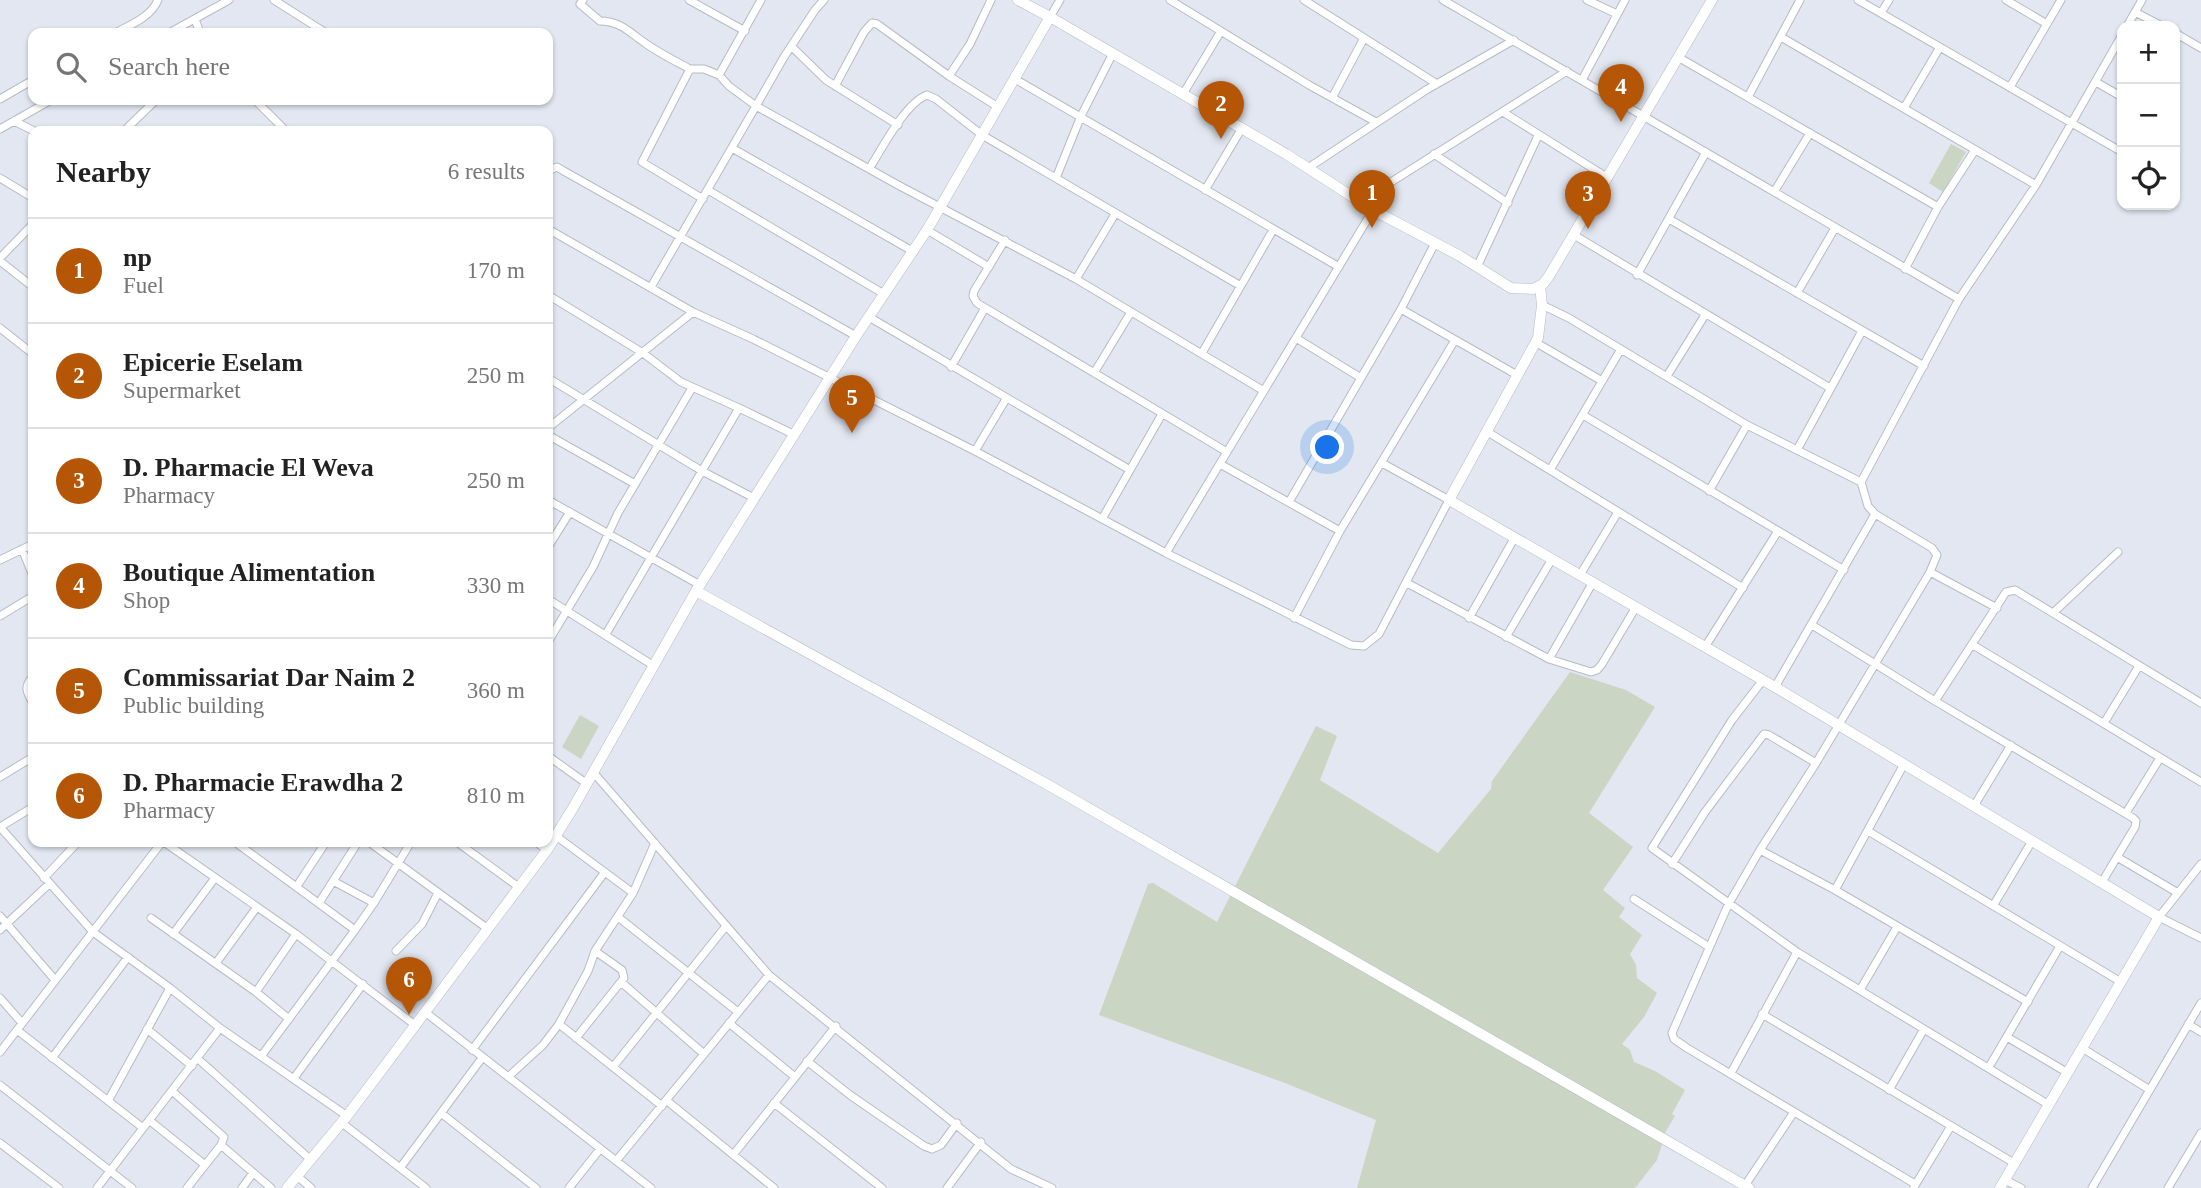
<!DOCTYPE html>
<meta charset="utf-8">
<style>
:root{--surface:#fff;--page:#f6f6f6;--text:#222;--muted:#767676;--line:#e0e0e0;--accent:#b45606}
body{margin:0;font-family:"Times New Roman",serif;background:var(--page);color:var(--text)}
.controls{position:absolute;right:21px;top:21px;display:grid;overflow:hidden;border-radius:14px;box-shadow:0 2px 5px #0004}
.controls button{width:63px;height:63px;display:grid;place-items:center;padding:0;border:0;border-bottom:2px solid var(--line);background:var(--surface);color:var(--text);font:35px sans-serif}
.you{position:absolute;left:1328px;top:448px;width:24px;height:24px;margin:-18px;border:5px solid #fff;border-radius:50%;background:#1a73e8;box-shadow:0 0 0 10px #1a73e833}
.badge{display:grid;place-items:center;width:46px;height:46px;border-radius:50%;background:var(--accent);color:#fff;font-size:23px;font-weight:700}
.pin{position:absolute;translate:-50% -58px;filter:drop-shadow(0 2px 4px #0008)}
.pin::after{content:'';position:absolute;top:37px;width:24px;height:21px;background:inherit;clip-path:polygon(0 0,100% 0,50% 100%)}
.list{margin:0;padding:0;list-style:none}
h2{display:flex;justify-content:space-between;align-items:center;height:91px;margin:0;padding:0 28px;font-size:30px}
h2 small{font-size:23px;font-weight:400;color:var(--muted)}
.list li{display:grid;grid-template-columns:46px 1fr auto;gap:21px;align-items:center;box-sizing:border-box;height:105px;padding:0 28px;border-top:2px solid var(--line)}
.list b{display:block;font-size:26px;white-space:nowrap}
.list p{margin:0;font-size:23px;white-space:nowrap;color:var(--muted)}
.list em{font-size:23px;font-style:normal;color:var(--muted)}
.icon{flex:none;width:38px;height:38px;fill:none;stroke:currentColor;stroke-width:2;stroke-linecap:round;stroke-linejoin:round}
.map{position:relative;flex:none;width:2201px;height:1188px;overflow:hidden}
.search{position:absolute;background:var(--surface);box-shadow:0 2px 5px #0004;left:28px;top:28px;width:525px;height:77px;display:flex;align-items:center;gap:18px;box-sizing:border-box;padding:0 24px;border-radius:14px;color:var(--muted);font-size:26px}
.panel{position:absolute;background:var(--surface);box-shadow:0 2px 5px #0004;left:28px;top:126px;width:525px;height:721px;border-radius:14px}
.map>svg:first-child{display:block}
.green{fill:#cbd5c3}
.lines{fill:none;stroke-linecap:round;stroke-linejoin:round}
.street-casing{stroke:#b7bbc5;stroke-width:9}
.secondary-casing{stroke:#b7bbc5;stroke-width:11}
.street{stroke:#fff;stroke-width:7}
.secondary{stroke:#fff;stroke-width:10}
</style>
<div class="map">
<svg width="2201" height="1188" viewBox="0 0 2201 1188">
<rect width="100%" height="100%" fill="#e2e7f1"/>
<!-- green -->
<path class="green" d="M 1951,144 L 1966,152 L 1943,192 L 1929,183 Z
M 1570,672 L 1626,690 L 1655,707 L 1589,813 L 1633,847 L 1603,890 L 1625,908 L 1619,917 L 1642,935 L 1630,954 L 1636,965 L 1637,978 L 1657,993 L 1644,1017 L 1622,1044 L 1630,1050 L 1634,1062 L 1655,1071 L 1685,1090 L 1672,1114 L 1675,1116 L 1666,1131 L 1657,1160 L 1635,1188 L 1357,1188 L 1376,1120 L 1285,1083 L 1099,1015 L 1148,884 L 1153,883 L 1217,922 L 1316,726 L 1337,736 L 1320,780 L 1438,853 L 1491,789 L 1492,781 Z
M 580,715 L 599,726 L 581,759 L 562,747 Z"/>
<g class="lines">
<defs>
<path id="street" d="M 274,0 L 326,33
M 583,0 L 580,4 L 600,21 C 620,21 629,32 645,43 C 659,53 675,61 690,69
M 689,0 L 745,31
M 824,0 L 815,10 L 784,57 L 756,106 L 898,185 L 1076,279 L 1264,391
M 991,0 L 970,44 L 949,76 L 998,107
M 1170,0 L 1309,85 L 1376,122
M 1304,0 L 1437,84
M 1443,0 L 1959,299
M 1587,0 L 1617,14
M 1858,0 L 2122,152
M 2006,0 L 2047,24
M 2135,12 L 2162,26
M 1881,13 L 1889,0
M 1050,17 L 1060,0
M 195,19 L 200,33
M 2127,26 L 2142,0
M 115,33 C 130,25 151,17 158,0
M 169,33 L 229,0
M 2175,33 L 2201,48
M 1781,37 L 2036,185
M 791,46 L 826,80 L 898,125
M 1678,57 L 1938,207
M 1015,79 L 1339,267
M 1582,80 L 1625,0
M 2096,82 L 2122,97
M 835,86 L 864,32 L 872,23 L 877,24 L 949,76
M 2010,87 L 2061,0
M 1183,94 L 1221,31
M 1748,97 L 1800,0
M 1332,98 L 1364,38
M 0,99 L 33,80
M 255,100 L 286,131
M 1904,108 L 1940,47
M 1503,112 L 1608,178
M 14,121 L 34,131
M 0,129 L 51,100
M 124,131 L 156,100
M 732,148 L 914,252
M 1434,154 L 1508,203
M 1308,168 L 1426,90 L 1514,40
M 869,169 C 882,149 905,103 927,95 L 936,99 L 982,135 L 1239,285
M 548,171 L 557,167 L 562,170 L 856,336
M 0,178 L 33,198
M 1056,178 L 1081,116 L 1113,53
M 708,190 L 884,294
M 1205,190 L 1242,128
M 1774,192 L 1810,133
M 703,199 L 642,162 L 690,69 L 704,69 L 719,75
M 1361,201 L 1567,71
M 1669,219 L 1924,366
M 548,229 L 693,312 L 753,339 L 975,451 L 1166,553 L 1351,645 L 1364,646 L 1379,634 L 1449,500 L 1382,463
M 927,230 L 989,267
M 1574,235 L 1830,388
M 1005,240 L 974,291 L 973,296 L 977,303 L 1227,452
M 0,258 L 33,224
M 0,261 L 33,287
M 1477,267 L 1538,136
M 1905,269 L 1938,207 L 1975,150
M 1637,275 L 1706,152
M 1076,279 L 1115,214
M 651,287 L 756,106 L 729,86 L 719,75 L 761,0
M 1797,293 L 1835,228
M 548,295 L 643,353 L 681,382 L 739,408
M 1542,305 L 1569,318 L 1747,425 L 1861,482
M 1401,309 L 1517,375
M 869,317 L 1130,470
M 0,328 L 33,354
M 1296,338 L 1361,378
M 1535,342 L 1602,381
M 1202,353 L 1273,230
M 951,367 L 985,308
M 1094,373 L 1131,312
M 1667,376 L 1705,315
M 548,378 L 702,471 L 754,498
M 1583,415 L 1844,570
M 548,428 L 693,312
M 1486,431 L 1743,588
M 548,435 L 635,484
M 1797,450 L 1862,331
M 975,451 L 1006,399
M 1220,464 L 1340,531
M 1550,470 L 1621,349
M 1709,491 L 1747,425
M 548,500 L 700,585
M 1289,502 L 1401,309 L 1435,243
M 1102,519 L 1162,414
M 548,547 L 570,512
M 22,549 L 33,576
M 1166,553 L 1373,210
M 0,560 L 33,544
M 1930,572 L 1997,608
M 1580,575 L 1618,512
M 1407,583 L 1549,659 L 1591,672 L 1597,670 L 1602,664 L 1636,607
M 548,599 L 654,666
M 2053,613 L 2118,552
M 0,616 L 33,596
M 1294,618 L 1340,531 L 1455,340
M 1469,618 L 1515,537
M 1812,625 L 1935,701 L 2006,592 L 2015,590 L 2201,703
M 606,634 L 739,408 L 793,434
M 1506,637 L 1552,559
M 548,642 L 593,567 L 618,513 L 692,388
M 1973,645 L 2201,782
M 1705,647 L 1778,531
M 1549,659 L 1593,582
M 33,677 C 23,686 27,693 33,703
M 1763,680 L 1732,720 L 1652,848 L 1797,952 L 2049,1105
M 1775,687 L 1875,514
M 1935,701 L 2133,818 L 2136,821 L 2135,827 L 2102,882
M 2104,723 L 2139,666
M 548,756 L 583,781 L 586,785
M 593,772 L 769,975 L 1011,1169 L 1052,1188
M 0,777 L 33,757
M 1974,806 L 2011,745
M 2126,813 L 2160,758
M 0,827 L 93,932 L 170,988 L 220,1028 L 347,1116
M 0,827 L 33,807
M 1868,831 L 2121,982
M 164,842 L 296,934
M 235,842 L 355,930 L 262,1055
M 369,842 L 488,929
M 457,842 L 520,888
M 536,842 L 547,850
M 1760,850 L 1835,890 L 2028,1002
M 2117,857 L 2178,893
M 1672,864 L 1705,812 L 1764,734 L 1769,735 L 1816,763
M 2201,864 L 2159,917 L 2201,938
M 44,878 L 78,842
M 333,881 L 374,903
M 297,886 L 326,842
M 1835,890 L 1904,764
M 633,893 L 655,843
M 1634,899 L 1709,947
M 319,903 L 358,842
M 1993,906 L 2032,841
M 0,916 L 55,980
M 618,917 L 738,1012
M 151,918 L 256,992 L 289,1019
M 0,930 L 49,884
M 355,930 L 374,903 L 411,842
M 173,934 L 215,878
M 396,951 L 422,924 L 438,893
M 216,963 L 257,907
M 621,982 L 704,1054
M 1860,990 L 1897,927
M 256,992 L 296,934 L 415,1025
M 0,998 L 22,1023
M 425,1012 L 651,1188
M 1762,1014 L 2014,1163
M 729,1023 L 795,1077
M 559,1024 L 662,1106
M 2188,1024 L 2201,1032
M 147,1029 L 192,1066
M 17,1030 L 143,1128
M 2007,1037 L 2068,1073
M 576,1038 L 624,978 L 622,970 L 595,951
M 2082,1048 L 2150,1090
M 472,1050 L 605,872
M 0,1052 L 162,842
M 52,1058 L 128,957
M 197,1058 L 311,1160
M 807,1061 L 850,1095 L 924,1146 L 932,1149 L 941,1145 L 957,1123
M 613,1067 L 726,926
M 1989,1067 L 2060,946
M 1731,1073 L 1797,952
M 508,1077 L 543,1045 L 559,1024 L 588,971 L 595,951 L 633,893 L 556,836
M 294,1078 L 363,984
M 0,1085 L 132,1188
M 1889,1090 L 1924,1029
M 172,1091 L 224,1137 L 221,1145 L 187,1188
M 666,1100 L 774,1188
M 108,1101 L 170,988
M 774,1103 L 882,1188
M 441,1113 L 536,1188
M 149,1120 L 205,1165
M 342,1123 L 426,1188
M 0,1143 L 59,1188
M 221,1145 L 271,1188
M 733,1155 L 836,1026
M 616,1161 L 769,975
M 400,1168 L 482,1058
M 297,1176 L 311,1188
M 2005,1180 L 2021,1188
M 1915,1184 L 1687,1048 L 1674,1039 L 1672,1033 L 1728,905 L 1760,850 L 1816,763 L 1930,572 L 1937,555 L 1932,548 L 1875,514 L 1868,506 L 1861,482 L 1959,299 L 2036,185 L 2122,35
M 1744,1187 L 1794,1112
M 1914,1187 L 1951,1126
M 97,1188 L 220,1028
M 242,1188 L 253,1173
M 569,1188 L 600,1149
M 947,1188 L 981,1142
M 2092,1188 L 2201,1003
M 2168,1188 L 2201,1133"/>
<path id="secondary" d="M 1018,0 L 1050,17
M 1540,286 L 1542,305 L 1538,338 L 1449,500 L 1775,687 L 2159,917 L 2000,1188
M 696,591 L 1050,786 L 1749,1188
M 287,1188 L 347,1116 L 547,850 L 573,808 L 696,591 L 856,336 L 927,230 L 1050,17 L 1286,154 L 1373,210 L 1460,256 L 1511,288 L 1533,289 L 1543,284 L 1549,276 L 1712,0"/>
</defs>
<!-- street casing -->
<use href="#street" class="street-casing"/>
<!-- secondary casing -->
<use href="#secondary" class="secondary-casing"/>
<!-- street -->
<use href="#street" class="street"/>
<!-- secondary -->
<use href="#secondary" class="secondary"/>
</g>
</svg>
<div class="controls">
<button>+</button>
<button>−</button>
<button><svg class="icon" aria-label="locate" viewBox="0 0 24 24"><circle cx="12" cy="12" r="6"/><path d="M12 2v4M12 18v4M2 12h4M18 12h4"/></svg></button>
</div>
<div class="you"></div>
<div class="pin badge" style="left:1372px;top:228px">1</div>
<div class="pin badge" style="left:1221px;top:139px">2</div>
<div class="pin badge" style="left:1588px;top:229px">3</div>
<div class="pin badge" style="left:1621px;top:122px">4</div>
<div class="pin badge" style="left:852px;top:433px">5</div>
<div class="pin badge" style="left:409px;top:1015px">6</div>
<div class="search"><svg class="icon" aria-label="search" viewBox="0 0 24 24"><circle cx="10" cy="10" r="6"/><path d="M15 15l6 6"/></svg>Search here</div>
<section class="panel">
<h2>Nearby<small>6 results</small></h2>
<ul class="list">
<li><span class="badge">1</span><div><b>np</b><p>Fuel</p></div><em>170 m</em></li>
<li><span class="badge">2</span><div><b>Epicerie Eselam</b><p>Supermarket</p></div><em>250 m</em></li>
<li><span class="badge">3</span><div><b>D. Pharmacie El Weva</b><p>Pharmacy</p></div><em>250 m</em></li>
<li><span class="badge">4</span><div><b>Boutique Alimentation</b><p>Shop</p></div><em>330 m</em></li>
<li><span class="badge">5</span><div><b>Commissariat Dar Naim 2</b><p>Public building</p></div><em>360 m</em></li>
<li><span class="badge">6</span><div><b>D. Pharmacie Erawdha 2</b><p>Pharmacy</p></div><em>810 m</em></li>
</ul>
</section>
</div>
